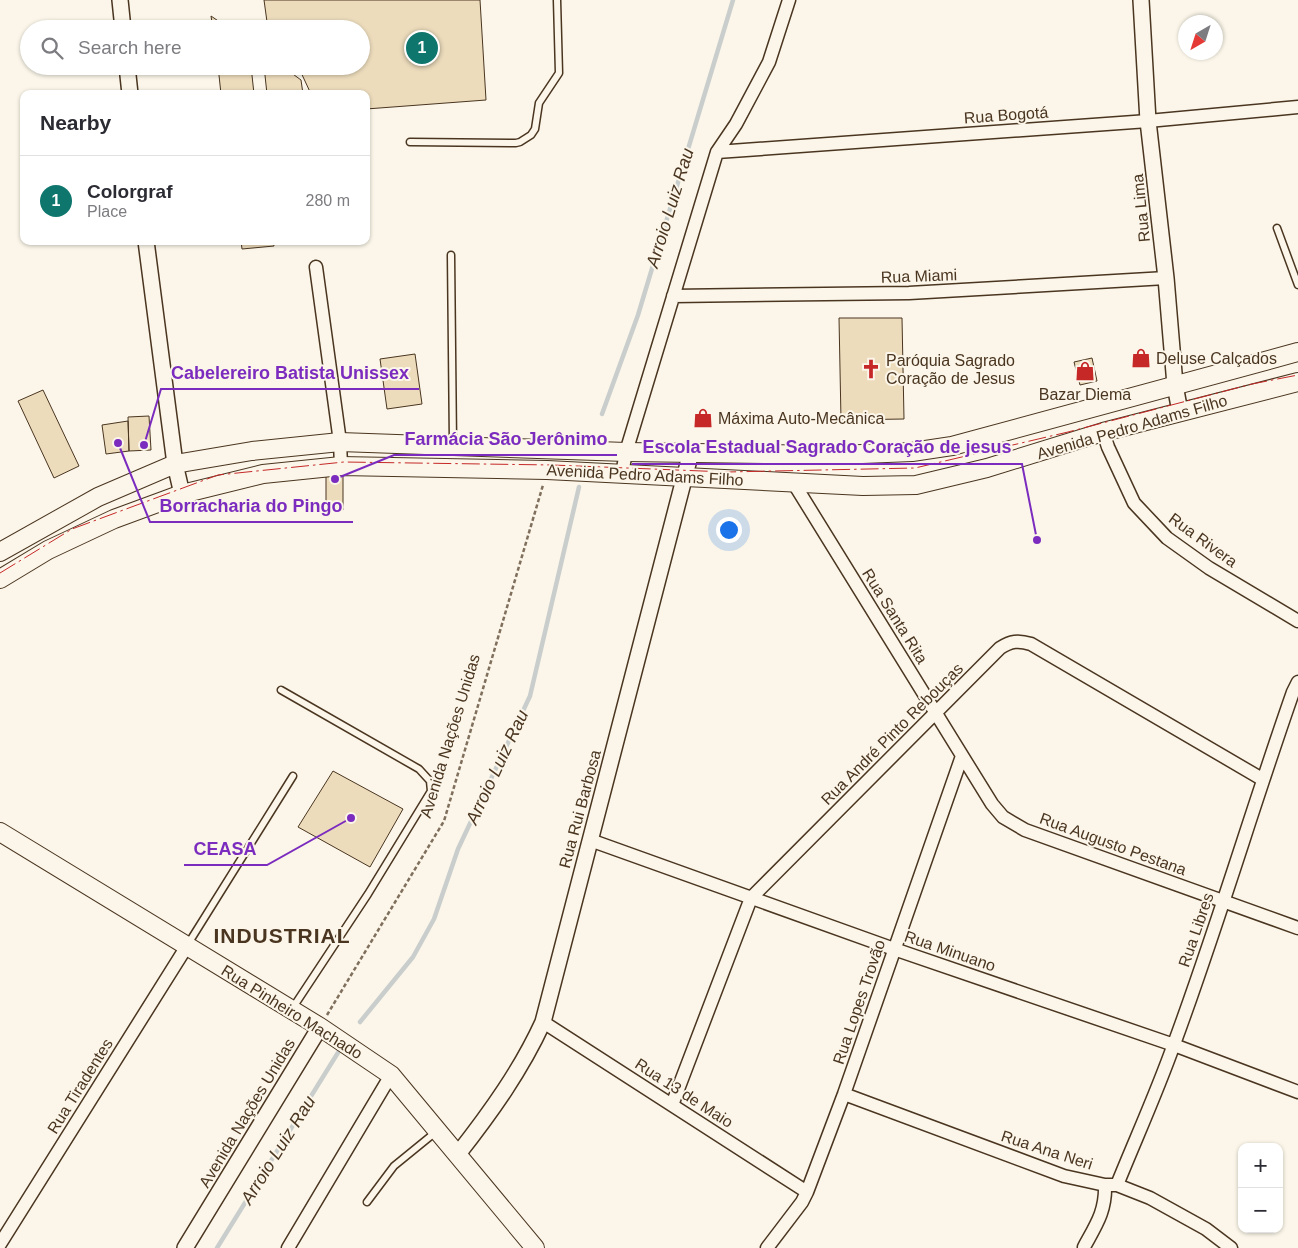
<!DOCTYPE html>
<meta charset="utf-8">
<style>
:root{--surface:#fff;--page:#f2f2f3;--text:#2b2b33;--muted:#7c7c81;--line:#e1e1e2;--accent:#0f766e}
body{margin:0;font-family:Arial,sans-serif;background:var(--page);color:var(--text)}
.controls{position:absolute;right:15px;bottom:15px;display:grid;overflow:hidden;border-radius:10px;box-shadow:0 1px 4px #0004}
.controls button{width:45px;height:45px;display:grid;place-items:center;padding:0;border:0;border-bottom:1px solid var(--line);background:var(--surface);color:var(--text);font:25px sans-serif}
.compass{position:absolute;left:1178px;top:15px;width:45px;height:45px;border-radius:50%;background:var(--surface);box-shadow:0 1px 4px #0004;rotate:219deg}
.you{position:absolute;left:728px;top:529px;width:18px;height:18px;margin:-12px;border:4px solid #fff;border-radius:50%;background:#1a73e8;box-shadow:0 0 0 8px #1a73e833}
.badge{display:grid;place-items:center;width:32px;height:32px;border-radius:50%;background:var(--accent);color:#fff;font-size:16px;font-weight:700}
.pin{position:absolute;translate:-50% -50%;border:2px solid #fff;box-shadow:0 1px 5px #0006}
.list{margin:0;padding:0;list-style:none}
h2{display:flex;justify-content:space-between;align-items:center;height:65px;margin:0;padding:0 20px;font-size:21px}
h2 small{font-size:16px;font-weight:400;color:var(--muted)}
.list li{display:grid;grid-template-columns:32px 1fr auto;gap:15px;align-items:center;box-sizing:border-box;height:90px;padding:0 20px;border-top:1px solid var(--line)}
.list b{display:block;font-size:19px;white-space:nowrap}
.list p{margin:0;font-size:16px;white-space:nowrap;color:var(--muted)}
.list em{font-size:16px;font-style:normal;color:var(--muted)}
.icon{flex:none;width:28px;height:28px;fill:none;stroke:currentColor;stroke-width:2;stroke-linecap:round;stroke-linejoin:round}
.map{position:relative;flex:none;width:1298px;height:1248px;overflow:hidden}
.search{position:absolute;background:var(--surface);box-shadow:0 1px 4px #0004;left:20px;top:20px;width:350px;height:55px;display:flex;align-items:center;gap:12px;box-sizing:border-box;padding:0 18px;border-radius:28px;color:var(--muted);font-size:19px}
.panel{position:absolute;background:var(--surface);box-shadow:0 1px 4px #0004;left:20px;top:90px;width:350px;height:155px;border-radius:10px}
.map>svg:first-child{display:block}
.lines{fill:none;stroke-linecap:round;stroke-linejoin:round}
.stream{stroke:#c9cecd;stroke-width:4.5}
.building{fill:#ecdcbc;stroke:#4a3520}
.service-casing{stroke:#4a3520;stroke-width:9}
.minor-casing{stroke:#4a3520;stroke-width:15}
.tertiary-casing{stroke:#4a3520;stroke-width:18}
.secondary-casing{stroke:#4a3520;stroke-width:20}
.path{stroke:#7f6f5c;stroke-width:2.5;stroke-dasharray:4 2.5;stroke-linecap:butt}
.service{stroke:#fbf6e9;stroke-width:6}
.minor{stroke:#fbf6e9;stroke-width:12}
.tertiary{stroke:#fbf6e9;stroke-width:15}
.secondary{stroke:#fbf6e9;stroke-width:18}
.power{stroke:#c62828;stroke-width:1;stroke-dasharray:18 4 2.5 4;stroke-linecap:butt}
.labels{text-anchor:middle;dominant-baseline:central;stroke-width:4;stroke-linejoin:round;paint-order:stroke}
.street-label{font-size:16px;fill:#4a3520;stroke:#fbf6e9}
.poi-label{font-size:16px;fill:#4a3520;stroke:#fbf6e9;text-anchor:start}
.water-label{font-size:18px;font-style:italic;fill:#4a3520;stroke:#fbf6e9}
.district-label{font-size:21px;font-weight:bold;letter-spacing:1px;fill:#4a3520;stroke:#fbf6e9}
.leader{fill:none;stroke:#7b2cbf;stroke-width:2}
.callout-dot{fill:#7b2cbf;stroke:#fbf6e9;stroke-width:2}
.callout-label{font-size:18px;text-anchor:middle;font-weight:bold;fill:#7b2cbf;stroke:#fbf6e9;stroke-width:4;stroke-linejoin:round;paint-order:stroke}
</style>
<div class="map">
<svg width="1298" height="1248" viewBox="0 0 1298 1248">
<rect width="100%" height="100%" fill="#fbf6e9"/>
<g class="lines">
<!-- stream -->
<path class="stream" d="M 602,414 L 638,315 L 733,0
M 360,1022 L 413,957 L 434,919 L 458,849 L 530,696 L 579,487
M 217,1248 L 339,1051"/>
</g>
<!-- building -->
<path class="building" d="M 264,0 L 480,0 L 486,100 L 366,109 L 366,94 L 311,94 L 298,66 L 361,66 L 361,29 L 268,29 Z
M 211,16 L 230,29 L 213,29 Z
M 218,66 L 251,66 L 254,94 L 221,94 Z
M 264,66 L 282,66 L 301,80 L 303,94 L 267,94 Z
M 241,241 L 273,241 L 274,246 L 242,249 Z
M 839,318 L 902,318 L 904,419 L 841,420 Z
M 415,354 L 422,404 L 387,409 L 380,359 Z
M 1092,358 L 1097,381 L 1080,385 L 1074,362 Z
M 43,390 L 79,466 L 54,478 L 18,401 Z
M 149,416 L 151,450 L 129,451 L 128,417 Z
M 128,421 L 129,451 L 106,454 L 102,425 Z
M 326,469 L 343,469 L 343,510 L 326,509 Z
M 333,771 L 403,809 L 370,867 L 298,827 Z"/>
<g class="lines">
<defs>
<path id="service" d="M 410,142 L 516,143 L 520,142 L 531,135 L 535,129 L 539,103 L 559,73 L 557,0
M 1277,228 L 1298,285
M 451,255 L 453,444
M 281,690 L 419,769 L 430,781 L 431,791 L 368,894 L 292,1009
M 188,944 L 293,776
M 367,1202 L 394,1166 L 437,1131"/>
<path id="minor" d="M 717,152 L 1148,121 L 1298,107
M 316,267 L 340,442 L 341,466
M 673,296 L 909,293 L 1166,278
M 1103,432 L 1108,447 L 1134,503 L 1167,538 L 1209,568 L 1298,621
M 622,474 L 626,452 L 717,152 L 736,124 L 769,62 L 789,0
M 793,482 L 992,804 L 1003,817 L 1025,830 L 1298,928
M 590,840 L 894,949 L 1174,1045 L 1298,1092
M 543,1022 L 807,1192
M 844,1094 L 1064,1176 L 1105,1185 L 1117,1185 L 1150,1198 L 1206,1229 L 1231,1248
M 672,1105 L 751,898 L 1000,648 C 1011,641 1018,640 1031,644 L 1262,779
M 1117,1185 C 1136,1138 1157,1092 1174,1044 C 1217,928 1252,809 1293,692 L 1298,682
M 0,1244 L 187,946
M 1084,1247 C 1096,1225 1106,1211 1105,1185
M 288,1248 L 391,1075
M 767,1248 L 802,1202 L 807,1192 L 844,1094 L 962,756"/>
<path id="tertiary" d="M 120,0 L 123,29
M 1141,0 L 1148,121 L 1166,278 L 1175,385 L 1180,412
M 127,66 L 130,94
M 146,241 L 175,464 L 182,494
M 458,1154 C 491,1112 521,1070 543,1022 L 691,452
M 185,1248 L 320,1027"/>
<path id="secondary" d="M 0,552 L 98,497 L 175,464 L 252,451 L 340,442 L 626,452 L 837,455 L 912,452 L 952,446 L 1298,352
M 0,579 L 48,550 L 114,519 L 182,494 L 263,474 L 341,466 L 547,470 L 863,486 L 916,485 L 987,468 L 1103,432 L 1298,382
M 0,832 L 320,1027 L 391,1075 L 535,1248"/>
</defs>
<!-- service casing -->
<use href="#service" class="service-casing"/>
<!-- minor casing -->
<use href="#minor" class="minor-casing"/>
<!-- tertiary casing -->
<use href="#tertiary" class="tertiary-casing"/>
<!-- secondary casing -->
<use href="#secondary" class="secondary-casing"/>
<!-- path -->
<path class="path" d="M 327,1015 L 444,821 L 543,485"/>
<!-- service -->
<use href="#service" class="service"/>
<!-- minor -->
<use href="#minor" class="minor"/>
<!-- tertiary -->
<use href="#tertiary" class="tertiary"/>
<!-- secondary -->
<use href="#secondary" class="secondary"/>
<!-- power -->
<path class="power" d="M 0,573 L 72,529 L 218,475 L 344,462 L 552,465 L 727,472 L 915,468 L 1068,432 L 1252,384 L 1298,375"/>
</g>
<!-- icons -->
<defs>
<symbol id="shop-bare" viewBox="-9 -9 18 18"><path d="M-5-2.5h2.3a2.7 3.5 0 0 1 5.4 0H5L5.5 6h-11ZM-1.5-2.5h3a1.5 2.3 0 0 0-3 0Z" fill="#c62828" stroke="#fbf6e9" stroke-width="2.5" paint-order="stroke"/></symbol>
<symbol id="church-bare" viewBox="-9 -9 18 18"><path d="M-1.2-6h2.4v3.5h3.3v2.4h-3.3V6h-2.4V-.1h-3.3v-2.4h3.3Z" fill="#c62828" stroke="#fbf6e9" stroke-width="2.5" paint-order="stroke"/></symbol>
</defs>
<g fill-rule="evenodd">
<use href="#shop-bare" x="1127" y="344" width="28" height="28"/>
<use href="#church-bare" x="857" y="355" width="28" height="28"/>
<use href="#shop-bare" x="1071" y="357" width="28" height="28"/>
<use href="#shop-bare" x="689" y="404" width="28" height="28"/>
</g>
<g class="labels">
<!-- street labels -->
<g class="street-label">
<text transform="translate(1006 115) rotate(-4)">Rua Bogotá</text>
<text transform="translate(1141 208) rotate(-96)">Rua Lima</text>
<text transform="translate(919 276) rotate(-2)">Rua Miami</text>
<text transform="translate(1132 427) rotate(-16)">Avenida Pedro Adams Filho</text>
<text transform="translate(645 475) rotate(3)">Avenida Pedro Adams Filho</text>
<text transform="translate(1203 540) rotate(36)">Rua Rivera</text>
<text transform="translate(895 616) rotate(58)">Rua Santa Rita</text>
<text transform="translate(892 734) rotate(-45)">Rua André Pinto Rebouças</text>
<text transform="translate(450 736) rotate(-73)">Avenida Nações Unidas</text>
<text transform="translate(580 809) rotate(-75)">Rua Rui Barbosa</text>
<text transform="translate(1113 844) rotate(20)">Rua Augusto Pestana</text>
<text transform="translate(1196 930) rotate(-71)">Rua Libres</text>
<text transform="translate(950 951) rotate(19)">Rua Minuano</text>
<text transform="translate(859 1002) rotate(-71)">Rua Lopes Trovão</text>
<text transform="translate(292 1012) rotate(32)">Rua Pinheiro Machado</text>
<text transform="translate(80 1086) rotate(-58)">Rua Tiradentes</text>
<text transform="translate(684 1093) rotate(33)">Rua 13 de Maio</text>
<text transform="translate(247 1113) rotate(-59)">Avenida Nações Unidas</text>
<text transform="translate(1047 1150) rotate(18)">Rua Ana Neri</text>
</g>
<!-- poi labels -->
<g class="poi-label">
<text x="1156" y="358">Deluse Calçados</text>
<text x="886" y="360">Paróquia Sagrado<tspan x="886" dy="18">Coração de Jesus</tspan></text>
<text x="1085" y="394" text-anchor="middle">Bazar Diema</text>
<text x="718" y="418">Máxima Auto-Mecânica</text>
</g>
<!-- water labels -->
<g class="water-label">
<text transform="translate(670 208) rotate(-73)">Arroio Luiz Rau</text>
<text transform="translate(497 767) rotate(-65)">Arroio Luiz Rau</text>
<text transform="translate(278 1150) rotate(-58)">Arroio Luiz Rau</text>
</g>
<!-- district labels -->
<g class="district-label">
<text x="282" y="935">INDUSTRIAL</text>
</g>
</g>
<!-- callouts -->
<path class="leader" d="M144 445L161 389H419M335 479L394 455H617M1037 540L1022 464H632M118 443L150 522H353M351 818L267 865H184"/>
<g class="callout-dot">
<circle cx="144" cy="445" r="5"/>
<circle cx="335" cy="479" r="5"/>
<circle cx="1037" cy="540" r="5"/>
<circle cx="118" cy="443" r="5"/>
<circle cx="351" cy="818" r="5"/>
</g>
<g class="callout-label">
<text x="290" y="379">Cabelereiro Batista Unissex</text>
<text x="506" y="445">Farmácia São Jerônimo</text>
<text x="827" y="453">Escola Estadual Sagrado Coração de jesus</text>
<text x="251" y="512">Borracharia do Pingo</text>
<text x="225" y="855">CEASA</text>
</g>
</svg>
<div class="controls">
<button>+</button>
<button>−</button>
</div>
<svg class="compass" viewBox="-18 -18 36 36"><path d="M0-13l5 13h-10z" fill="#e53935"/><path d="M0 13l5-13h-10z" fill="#7c7c81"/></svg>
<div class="you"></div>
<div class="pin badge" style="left:422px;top:48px">1</div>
<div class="search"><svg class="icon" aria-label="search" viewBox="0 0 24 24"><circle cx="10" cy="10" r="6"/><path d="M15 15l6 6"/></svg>Search here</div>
<section class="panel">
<h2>Nearby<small></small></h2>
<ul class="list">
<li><span class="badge">1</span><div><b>Colorgraf</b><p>Place</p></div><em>280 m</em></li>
</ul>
</section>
</div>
